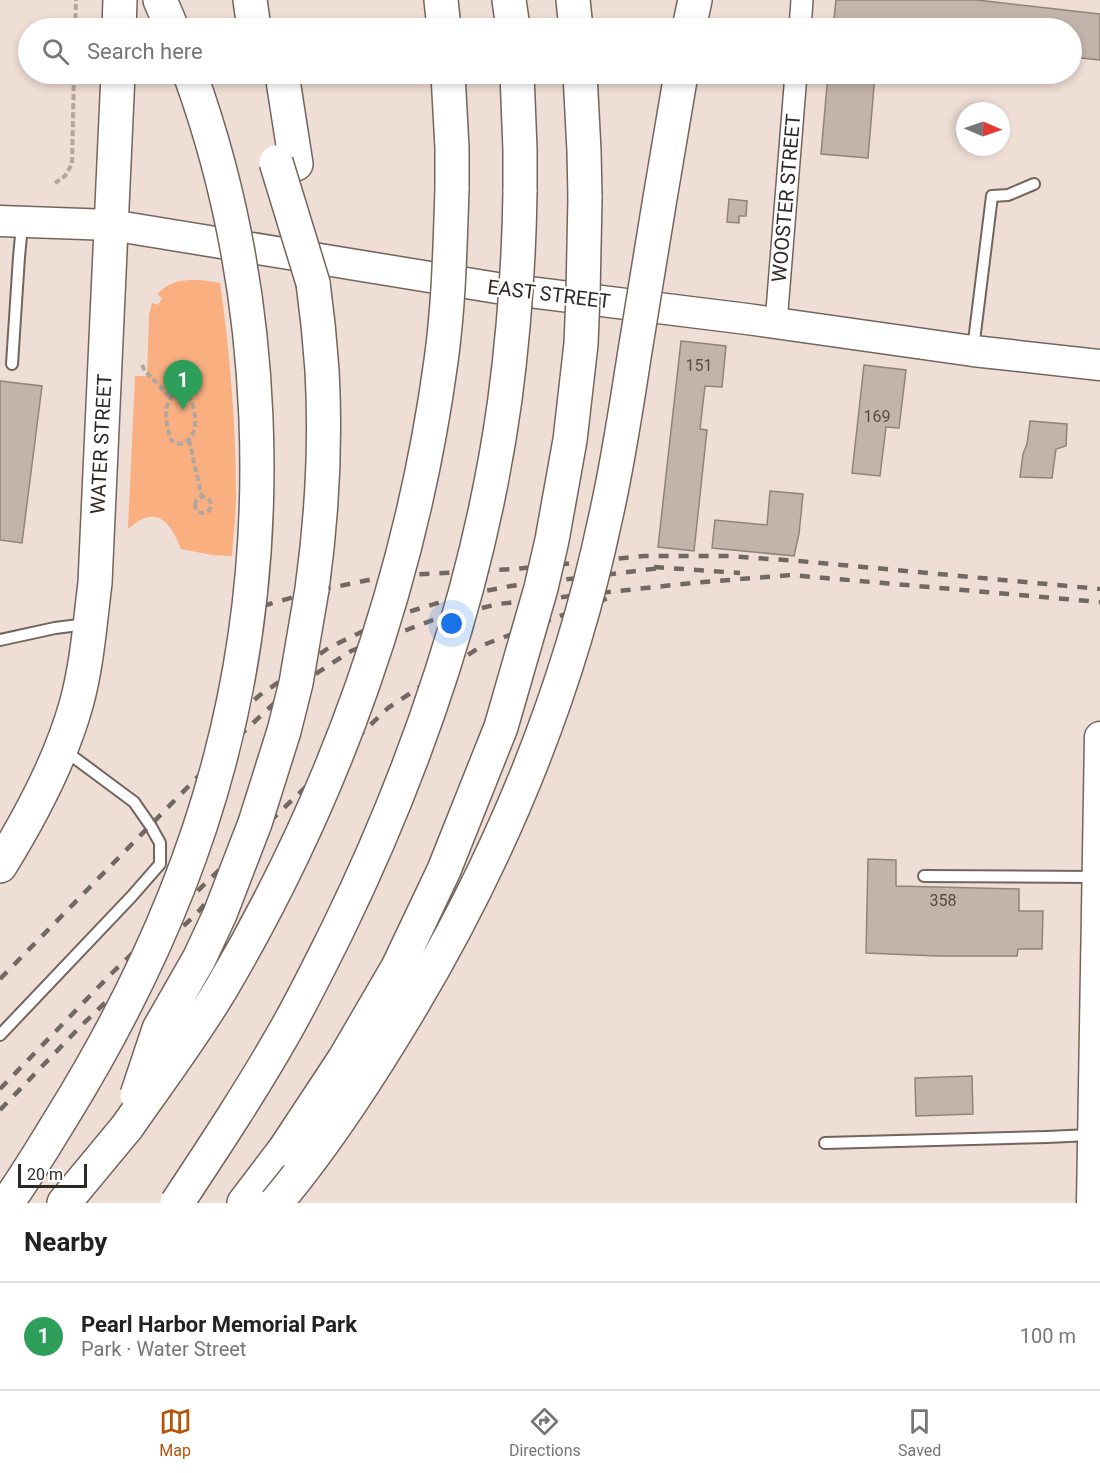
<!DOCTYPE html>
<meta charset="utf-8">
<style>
:root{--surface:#fff;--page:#f2f2f2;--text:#222;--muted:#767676;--line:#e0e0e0;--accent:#b45309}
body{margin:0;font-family:Roboto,sans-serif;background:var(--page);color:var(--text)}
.compass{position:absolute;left:956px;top:102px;width:54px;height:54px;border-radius:50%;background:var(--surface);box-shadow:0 3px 9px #0003;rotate:92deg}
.scale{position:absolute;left:18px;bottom:15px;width:69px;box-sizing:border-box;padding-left:6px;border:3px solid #2f2925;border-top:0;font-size:16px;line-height:21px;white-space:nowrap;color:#2f2925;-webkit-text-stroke:4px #fff;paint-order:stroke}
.you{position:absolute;left:452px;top:624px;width:21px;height:21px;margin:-15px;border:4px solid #fff;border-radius:50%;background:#1a73e8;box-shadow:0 0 0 9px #1a73e833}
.badge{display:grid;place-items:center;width:39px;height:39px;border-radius:50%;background:var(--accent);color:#fff;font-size:20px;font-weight:700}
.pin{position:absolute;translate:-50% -50px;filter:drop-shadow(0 2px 3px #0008)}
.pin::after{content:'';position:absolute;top:32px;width:21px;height:18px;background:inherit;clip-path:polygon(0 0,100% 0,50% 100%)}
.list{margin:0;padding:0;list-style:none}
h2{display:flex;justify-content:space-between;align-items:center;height:78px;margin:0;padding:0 24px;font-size:26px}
h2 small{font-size:20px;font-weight:400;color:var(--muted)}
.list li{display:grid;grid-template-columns:39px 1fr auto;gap:18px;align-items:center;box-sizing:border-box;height:108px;padding:0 24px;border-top:2px solid var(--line)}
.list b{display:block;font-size:22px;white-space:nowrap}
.list p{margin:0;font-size:20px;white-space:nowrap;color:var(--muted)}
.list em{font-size:20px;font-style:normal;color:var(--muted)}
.icon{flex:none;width:33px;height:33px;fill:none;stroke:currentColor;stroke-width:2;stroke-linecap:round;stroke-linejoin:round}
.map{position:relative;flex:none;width:1100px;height:1203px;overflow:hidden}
.search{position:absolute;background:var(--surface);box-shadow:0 3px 9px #0003;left:18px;right:18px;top:18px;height:66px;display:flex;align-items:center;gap:15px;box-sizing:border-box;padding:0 21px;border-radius:33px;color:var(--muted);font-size:22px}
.sheet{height:186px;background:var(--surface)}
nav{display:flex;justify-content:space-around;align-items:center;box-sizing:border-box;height:84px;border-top:2px solid var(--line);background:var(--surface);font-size:16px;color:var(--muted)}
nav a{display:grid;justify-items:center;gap:3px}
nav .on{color:var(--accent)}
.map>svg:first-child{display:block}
.green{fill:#f9af80}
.building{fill:#c3b4ab;stroke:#91837a;stroke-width:1.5}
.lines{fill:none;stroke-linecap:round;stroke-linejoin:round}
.service-casing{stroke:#73655d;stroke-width:14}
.minor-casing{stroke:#73655d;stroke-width:24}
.secondary-casing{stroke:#73655d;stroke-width:33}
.primary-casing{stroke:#73655d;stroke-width:36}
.motorway-casing{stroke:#73655d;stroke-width:36}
.path{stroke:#b2a69e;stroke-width:4;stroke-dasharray:6 3;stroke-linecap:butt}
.service{stroke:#fff;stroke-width:10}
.minor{stroke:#fff;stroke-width:21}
.secondary{stroke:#fff;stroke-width:30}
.primary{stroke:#fff;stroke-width:33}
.motorway{stroke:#fff;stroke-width:33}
.rail{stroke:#726863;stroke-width:4.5;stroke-dasharray:10 10;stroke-linecap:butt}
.motorway-bridge-casing{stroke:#73655d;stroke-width:36;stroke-linecap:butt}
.motorway-bridge{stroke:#fff;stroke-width:33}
.labels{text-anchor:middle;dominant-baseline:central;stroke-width:4.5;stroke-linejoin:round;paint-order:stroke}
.number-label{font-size:16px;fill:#544c46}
.street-label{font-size:20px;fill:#2f2925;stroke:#fff}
</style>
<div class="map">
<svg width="1100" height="1203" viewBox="0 0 1100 1203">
<rect width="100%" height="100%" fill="#eeded5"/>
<!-- green -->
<path class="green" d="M 201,280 L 220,283 C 230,354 236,424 236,496 C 236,516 233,536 232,556 L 212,555 L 181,549 C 175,534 165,511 145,518 C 139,520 133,525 128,529 L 135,376 L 147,376 L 149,315 L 152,303 L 158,305 L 162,298 L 157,294 C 172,280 181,280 201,280 Z"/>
<!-- building -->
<path class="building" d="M 836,0 L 977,0 L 1100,14 L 1100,60 L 1072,57 L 1072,28 L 833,28 Z
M 828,74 L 875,74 L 868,158 L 821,154 Z
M 729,199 L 747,201 L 746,216 L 739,216 L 739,223 L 727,222 Z
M 681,341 L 726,346 L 722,387 L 705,386 L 700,429 L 707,430 L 694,551 L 658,547 Z
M 864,365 L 906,370 L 899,428 L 886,427 L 880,476 L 852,473 Z
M 0,381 L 42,386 L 22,543 L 0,540 Z
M 1030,421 L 1067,424 L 1066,446 L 1056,449 L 1052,478 L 1020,477 L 1023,454 L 1027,444 Z
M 770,491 L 803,494 L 799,534 L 794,556 L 712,548 L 715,520 L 767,525 Z
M 868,859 L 896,860 L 896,886 L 1019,889 L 1019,911 L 1043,911 L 1042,949 L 1018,949 L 1017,956 L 938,956 L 866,953 Z
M 972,1076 L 973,1114 L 916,1116 L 915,1078 Z"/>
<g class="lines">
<defs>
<path id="service" d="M 973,349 L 992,196 L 1008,195 L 1034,184
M 12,364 L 19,257 L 22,225
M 0,640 L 55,628 L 87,624
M 924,876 L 1095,877
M 0,1035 L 132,896 L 160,864 L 160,843 L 150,825 L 134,802 L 64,750
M 825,1143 L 1047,1137 L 1090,1135"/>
<path id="minor" d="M 800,28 L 802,0
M 776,323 L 796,74"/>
<path id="secondary" d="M 0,221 L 111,225 L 497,288 L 747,319 L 973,351 L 1100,365
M 1092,1203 L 1100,737"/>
<path id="primary" d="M 119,28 L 120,0
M 0,866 C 31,816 60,762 76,705 C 87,666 90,623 95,583 L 118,74"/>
<path id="motorway" d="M 160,0 L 172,28
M 250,0 L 254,28
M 441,0 L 444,28
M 509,0 L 513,28
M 573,0 L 576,28
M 689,28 L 695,0
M 282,74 L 296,164
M 448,74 L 452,148 L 452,189
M 517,74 L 520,150 L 520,192
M 580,74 L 584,151 L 585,198
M 312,589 C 322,517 326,443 322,370 C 320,341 317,312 313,283
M 64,1203 L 127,1127
M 244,1203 L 285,1149"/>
</defs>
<!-- service casing -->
<use href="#service" class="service-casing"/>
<!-- minor casing -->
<use href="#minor" class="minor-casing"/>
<!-- secondary casing -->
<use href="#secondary" class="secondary-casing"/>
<!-- primary casing -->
<use href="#primary" class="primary-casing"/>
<!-- motorway casing -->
<use href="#motorway" class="motorway-casing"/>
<!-- path -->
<path class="path" d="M 75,28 L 76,0
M 55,183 L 65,176 L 72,164 L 74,74
M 142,365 L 145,371 L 171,398
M 180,392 L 186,393 C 197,406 202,440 179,444 L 171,440 C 166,424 160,399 180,392 Z
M 189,440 L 202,497
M195 505a8 8 0 1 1 16 0a8 8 0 1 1-16 0Z"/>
<!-- service -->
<use href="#service" class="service"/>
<!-- minor -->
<use href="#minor" class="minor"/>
<!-- secondary -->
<use href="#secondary" class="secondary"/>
<!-- primary -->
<use href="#primary" class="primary"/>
<!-- motorway -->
<use href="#motorway" class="motorway"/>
<!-- rail -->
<path class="rail" d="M 654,567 L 740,573
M 263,606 L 311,592 L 373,579 L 408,575 L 514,569 L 644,556 L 727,556 L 799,561 L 1100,589
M 209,739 L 260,695 L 330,647 L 395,616 L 464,595 L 511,586 L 661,568
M 0,979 L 221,753 L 283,695 L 351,651 L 433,620 L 498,604 L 692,583 L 791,575 L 1100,602
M 0,1089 L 112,973 L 388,708 L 483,645 L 614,596
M 0,1110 L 78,1029 L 198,912 L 254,847"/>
<defs>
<path id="motorway-bridge" d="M 276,162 L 313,283
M 137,1095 L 159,1029 L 199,959 L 220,914 L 255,823 L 284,731 L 296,683 L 312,589
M 127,1127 C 159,1081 193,1036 221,989 C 335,796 411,582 441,361 C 449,304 450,246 452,189
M 285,1149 L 345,1058 L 398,967 L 444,870 L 501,727 L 541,588 L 552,540 L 570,440 L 581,344 L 583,295 L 585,198
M 7,1203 C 27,1175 44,1146 62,1117 C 130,1007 186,888 219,763 C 278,542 268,289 190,74
M 177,1203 C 214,1147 251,1091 284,1033 C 303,1000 320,965 337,931 C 418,765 480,582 505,399 C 514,330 519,261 520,192
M 276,1203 C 319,1152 357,1095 392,1038 C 491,879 566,704 605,520 C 618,464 626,408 635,351 C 650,259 665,166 681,74"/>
</defs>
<!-- motorway-bridge casing -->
<use href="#motorway-bridge" class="motorway-bridge-casing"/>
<!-- motorway-bridge -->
<use href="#motorway-bridge" class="motorway-bridge"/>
</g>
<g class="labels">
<!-- number labels -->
<g class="number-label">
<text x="699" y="365">151</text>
<text x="877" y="416">169</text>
<text x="943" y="900">358</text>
</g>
<!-- street labels -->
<g class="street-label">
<text transform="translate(786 198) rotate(-85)">WOOSTER STREET</text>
<text transform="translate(549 294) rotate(7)">EAST STREET</text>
<text transform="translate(101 444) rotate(-87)">WATER STREET</text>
</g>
</g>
</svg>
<svg class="compass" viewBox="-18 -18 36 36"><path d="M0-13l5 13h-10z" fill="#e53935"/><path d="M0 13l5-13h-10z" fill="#767676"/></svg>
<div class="scale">20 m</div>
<div class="you"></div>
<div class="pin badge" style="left:183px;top:410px;background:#2e9e5b">1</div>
<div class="search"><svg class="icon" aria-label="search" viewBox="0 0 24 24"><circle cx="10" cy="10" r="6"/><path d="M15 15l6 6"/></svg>Search here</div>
</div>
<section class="sheet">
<h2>Nearby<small></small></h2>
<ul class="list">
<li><span class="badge" style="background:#2e9e5b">1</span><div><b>Pearl Harbor Memorial Park</b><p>Park · Water Street</p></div><em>100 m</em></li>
</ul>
</section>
<nav>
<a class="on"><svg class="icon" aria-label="map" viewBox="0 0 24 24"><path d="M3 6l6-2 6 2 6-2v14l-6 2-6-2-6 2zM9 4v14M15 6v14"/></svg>Map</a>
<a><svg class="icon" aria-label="directions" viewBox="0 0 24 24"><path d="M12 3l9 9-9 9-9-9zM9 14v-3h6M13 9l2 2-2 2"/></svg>Directions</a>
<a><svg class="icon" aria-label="saved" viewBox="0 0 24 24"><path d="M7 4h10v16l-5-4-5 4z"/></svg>Saved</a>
</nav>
